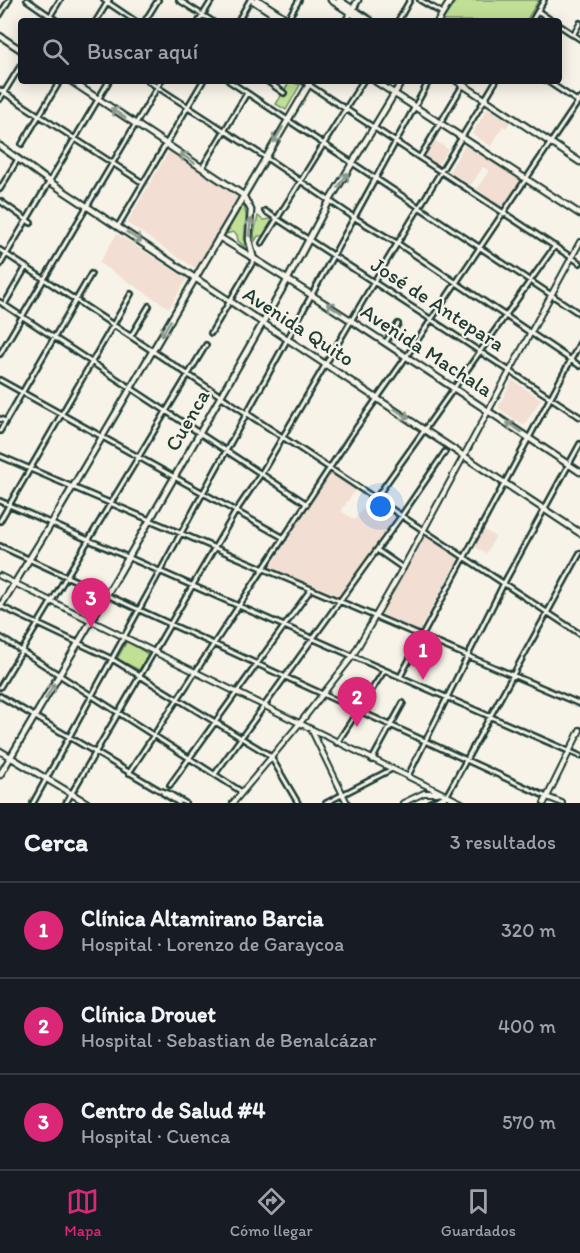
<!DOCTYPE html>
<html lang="es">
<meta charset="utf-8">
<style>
:root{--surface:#171b24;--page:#20242c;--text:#f1f3f6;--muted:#9ea1a6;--line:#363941;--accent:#db2777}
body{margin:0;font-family:Itim,sans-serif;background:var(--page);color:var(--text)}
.you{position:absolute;left:381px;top:507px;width:21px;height:21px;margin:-15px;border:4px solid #fff;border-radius:50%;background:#1a73e8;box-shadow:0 0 0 9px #1a73e833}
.badge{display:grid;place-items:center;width:39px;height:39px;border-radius:50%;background:var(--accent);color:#fff;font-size:20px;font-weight:700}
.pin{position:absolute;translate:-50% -50px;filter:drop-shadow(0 2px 3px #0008)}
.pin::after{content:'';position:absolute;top:32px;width:21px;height:18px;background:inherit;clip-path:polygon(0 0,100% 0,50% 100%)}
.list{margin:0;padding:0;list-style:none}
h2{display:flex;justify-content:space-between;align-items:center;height:78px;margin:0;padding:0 24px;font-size:26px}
h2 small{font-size:20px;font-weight:400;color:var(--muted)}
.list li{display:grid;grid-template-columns:39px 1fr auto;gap:18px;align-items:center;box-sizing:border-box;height:96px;padding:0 24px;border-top:2px solid var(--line)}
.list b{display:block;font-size:22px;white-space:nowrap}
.list p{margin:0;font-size:20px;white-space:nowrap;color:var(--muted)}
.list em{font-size:20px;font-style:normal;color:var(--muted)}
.icon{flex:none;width:33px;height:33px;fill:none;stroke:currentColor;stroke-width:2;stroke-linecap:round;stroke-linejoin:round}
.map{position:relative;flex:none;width:580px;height:803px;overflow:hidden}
.search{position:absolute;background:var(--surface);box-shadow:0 3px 15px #0003;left:18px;right:18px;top:18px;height:66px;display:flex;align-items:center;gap:15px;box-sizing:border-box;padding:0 21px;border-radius:6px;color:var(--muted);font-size:22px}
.sheet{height:366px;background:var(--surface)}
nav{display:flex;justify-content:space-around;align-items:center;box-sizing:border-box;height:84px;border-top:2px solid var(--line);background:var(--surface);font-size:16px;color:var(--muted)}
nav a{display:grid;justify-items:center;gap:3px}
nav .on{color:var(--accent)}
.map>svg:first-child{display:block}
.built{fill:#f2ded2}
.green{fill:#c2df96;stroke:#708e65;stroke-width:1.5}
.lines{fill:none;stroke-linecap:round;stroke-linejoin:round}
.minor-casing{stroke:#1f3d34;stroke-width:8}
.tertiary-casing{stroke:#1f3d34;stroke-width:8}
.secondary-casing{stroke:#1f3d34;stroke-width:9}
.primary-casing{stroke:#1f3d34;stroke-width:9}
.minor{stroke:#f7f3e8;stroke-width:3}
.tertiary{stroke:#f7f3e8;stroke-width:4}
.secondary{stroke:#f7f3e8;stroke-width:4.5}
.primary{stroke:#f7f3e8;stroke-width:4.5}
.oneway{stroke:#8b988e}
.labels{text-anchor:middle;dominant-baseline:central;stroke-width:4.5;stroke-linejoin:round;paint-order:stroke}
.street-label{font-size:21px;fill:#1f3d34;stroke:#f7f3e8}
</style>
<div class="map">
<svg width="580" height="803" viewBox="0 0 580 803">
<rect width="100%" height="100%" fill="#f7f3e8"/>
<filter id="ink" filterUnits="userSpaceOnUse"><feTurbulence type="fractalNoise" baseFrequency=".0167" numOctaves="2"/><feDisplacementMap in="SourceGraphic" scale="12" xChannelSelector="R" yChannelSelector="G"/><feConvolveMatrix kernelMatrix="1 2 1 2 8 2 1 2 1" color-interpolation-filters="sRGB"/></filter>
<g filter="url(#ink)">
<!-- built -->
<path class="built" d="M 488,108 L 510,122 L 506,128 L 503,126 L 491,146 L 472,134 Z
M 433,139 L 448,149 L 438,165 L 423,155 Z
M 465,145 L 522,179 L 502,207 L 477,189 L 489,170 L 483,167 L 471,185 L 449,171 Z
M 169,151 L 240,195 L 196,269 L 127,223 Z
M 117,234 L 187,279 L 169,308 L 99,263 Z
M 512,380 L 541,399 L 524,425 L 498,408 Z
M 331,473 L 356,489 L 341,511 L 354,520 L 370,499 L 396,516 L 340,596 L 270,568 Z
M 483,529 L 495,537 L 486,554 L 474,546 Z
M 425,536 L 459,558 L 419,631 L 381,614 Z"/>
<!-- green -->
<path class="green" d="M 456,0 L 539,0 L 526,21 L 442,21 Z
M 290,81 L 300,85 L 286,110 L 276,104 Z
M 243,204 C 250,217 242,232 245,247 L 238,241 L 237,235 L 233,232 L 226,234 Z
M 258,216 L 263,220 L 271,219 L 275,221 L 265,236 L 258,236 L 255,241 L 254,233 Z
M 127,641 L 148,654 L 139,670 L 117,659 Z"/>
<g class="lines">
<defs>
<path id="minor" d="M 27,0 L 57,21
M 104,0 L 135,21
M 179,0 L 212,21
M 420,0 L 442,13
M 538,11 L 552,21
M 0,15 L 9,0
M 288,19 L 299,0
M 47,21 L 60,0
M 96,21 L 109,0
M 145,21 L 158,0
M 199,21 L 212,0
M 238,21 L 250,0
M 398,21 L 410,0
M 532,21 L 544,0
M 559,25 L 580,39
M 573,35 L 580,23
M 148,81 L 262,155 L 355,218 L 400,245 L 580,366
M 229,81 L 580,314
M 267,81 L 284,93
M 303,81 L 580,263
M 547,81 L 580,103
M 0,90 L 143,183
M 0,99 L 21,65
M 22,144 L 60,81
M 420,157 L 463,85
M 202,168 L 247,93
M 0,189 L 18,159
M 0,201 L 31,223
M 265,211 L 580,417
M 118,226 L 203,81
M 262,243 L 363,81
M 0,250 L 580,634
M 0,265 L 109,81
M 0,302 L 307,504
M 4,305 L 26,267
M 211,333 L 254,260
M 131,336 L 149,306
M 385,343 L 398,324
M 0,354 L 161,81
M 0,380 L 284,538
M 0,419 L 5,421
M 0,431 L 91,274
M 0,456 L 580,704
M 376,498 L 555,246
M 0,501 L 580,756
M 0,521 L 131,294
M 0,546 L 547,797
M 377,550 L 403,568
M 0,606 L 112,659 L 266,753 L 271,757 L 298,803
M 0,637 L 242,792
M 400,677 L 580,343
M 0,687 L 206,345
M 0,696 L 159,790 L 168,793 L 185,803
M 337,743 L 384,671
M 372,760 L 403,703
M 129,773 L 352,434 L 402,363 L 580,99
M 215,774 L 402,515 L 445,452
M 408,776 L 504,583 L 580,444
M 170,785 L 311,589
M 163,793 L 179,803
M 33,803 L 429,81
M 66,803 L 236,511 L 261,474 L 374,282 L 496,81
M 326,803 L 392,769
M 429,803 L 447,795 L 580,553"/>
<path id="tertiary" d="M 0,576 L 462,803
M 312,731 L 347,803
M 547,797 L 562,803
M 233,803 L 300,723 L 352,657 L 403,568 L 580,242
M 403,803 L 424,793 L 438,793
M 438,803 L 447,795
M 544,803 L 580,730"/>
<path id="secondary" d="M 252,0 L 284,21
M 258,0 L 290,21
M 331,0 L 363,21
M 339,0 L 371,21
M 346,21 L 358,0
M 438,21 L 451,0
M 375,81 L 580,214
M 457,81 L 580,162
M 0,607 L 51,524 L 311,81
M 0,751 L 87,803
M 0,775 L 116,579 L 284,286 L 330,200 L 402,81"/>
<path id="primary" d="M 0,36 L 21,50
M 71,81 L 243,195 L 251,210 L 249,240 L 254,260
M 0,146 L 50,182 L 580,533
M 219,237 C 342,312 460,393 580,472"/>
</defs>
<!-- minor casing -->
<use href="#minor" class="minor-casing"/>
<!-- tertiary casing -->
<use href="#tertiary" class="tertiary-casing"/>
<!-- secondary casing -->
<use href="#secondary" class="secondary-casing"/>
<!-- primary casing -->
<use href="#primary" class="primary-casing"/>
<!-- minor -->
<use href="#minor" class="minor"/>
<!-- tertiary -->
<use href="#tertiary" class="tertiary"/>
<!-- secondary -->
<use href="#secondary" class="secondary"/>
<!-- primary -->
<use href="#primary" class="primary"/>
</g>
<!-- one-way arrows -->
<defs><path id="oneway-shaft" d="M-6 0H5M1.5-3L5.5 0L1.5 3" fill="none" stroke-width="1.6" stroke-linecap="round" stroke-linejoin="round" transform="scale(1.5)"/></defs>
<g class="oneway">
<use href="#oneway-shaft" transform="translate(118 113) rotate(-146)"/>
<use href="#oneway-shaft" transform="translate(278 135) rotate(121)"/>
<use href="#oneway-shaft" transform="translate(187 158) rotate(-146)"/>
<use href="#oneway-shaft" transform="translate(343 180) rotate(-57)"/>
<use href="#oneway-shaft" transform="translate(250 227) rotate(-83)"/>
<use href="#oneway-shaft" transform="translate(134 237) rotate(34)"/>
<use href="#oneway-shaft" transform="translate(334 308) rotate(-146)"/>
<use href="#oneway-shaft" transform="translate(166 328) rotate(121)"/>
<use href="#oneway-shaft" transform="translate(402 414) rotate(34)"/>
<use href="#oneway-shaft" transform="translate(514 427) rotate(-146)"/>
<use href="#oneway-shaft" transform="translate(50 691) rotate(-60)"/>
</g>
</g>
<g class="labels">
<!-- street labels -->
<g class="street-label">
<text transform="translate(438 304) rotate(33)">José de Antepara</text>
<text transform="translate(299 326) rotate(33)">Avenida Quito</text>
<text transform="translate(427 350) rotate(33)">Avenida Machala</text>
<text transform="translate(187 420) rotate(-60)">Cuenca</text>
</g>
</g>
</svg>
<div class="you"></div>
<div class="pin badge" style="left:423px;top:680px">1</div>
<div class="pin badge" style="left:357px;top:727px">2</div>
<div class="pin badge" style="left:91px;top:628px">3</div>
<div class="search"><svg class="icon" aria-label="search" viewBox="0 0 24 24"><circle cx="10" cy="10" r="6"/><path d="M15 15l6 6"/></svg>Buscar aquí</div>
</div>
<section class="sheet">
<h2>Cerca<small>3 resultados</small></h2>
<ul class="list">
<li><span class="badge">1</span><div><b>Clínica Altamirano Barcia</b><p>Hospital · Lorenzo de Garaycoa</p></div><em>320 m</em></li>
<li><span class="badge">2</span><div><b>Clínica Drouet</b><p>Hospital · Sebastian de Benalcázar</p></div><em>400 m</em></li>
<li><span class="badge">3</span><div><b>Centro de Salud #4</b><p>Hospital · Cuenca</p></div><em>570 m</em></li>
</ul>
</section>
<nav>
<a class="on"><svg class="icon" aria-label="map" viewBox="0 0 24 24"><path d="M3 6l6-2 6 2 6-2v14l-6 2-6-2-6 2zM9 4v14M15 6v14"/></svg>Mapa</a>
<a><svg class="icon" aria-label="directions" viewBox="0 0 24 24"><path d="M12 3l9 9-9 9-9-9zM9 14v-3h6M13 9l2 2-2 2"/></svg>Cómo llegar</a>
<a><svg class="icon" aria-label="saved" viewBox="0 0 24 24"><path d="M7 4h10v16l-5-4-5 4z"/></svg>Guardados</a>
</nav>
